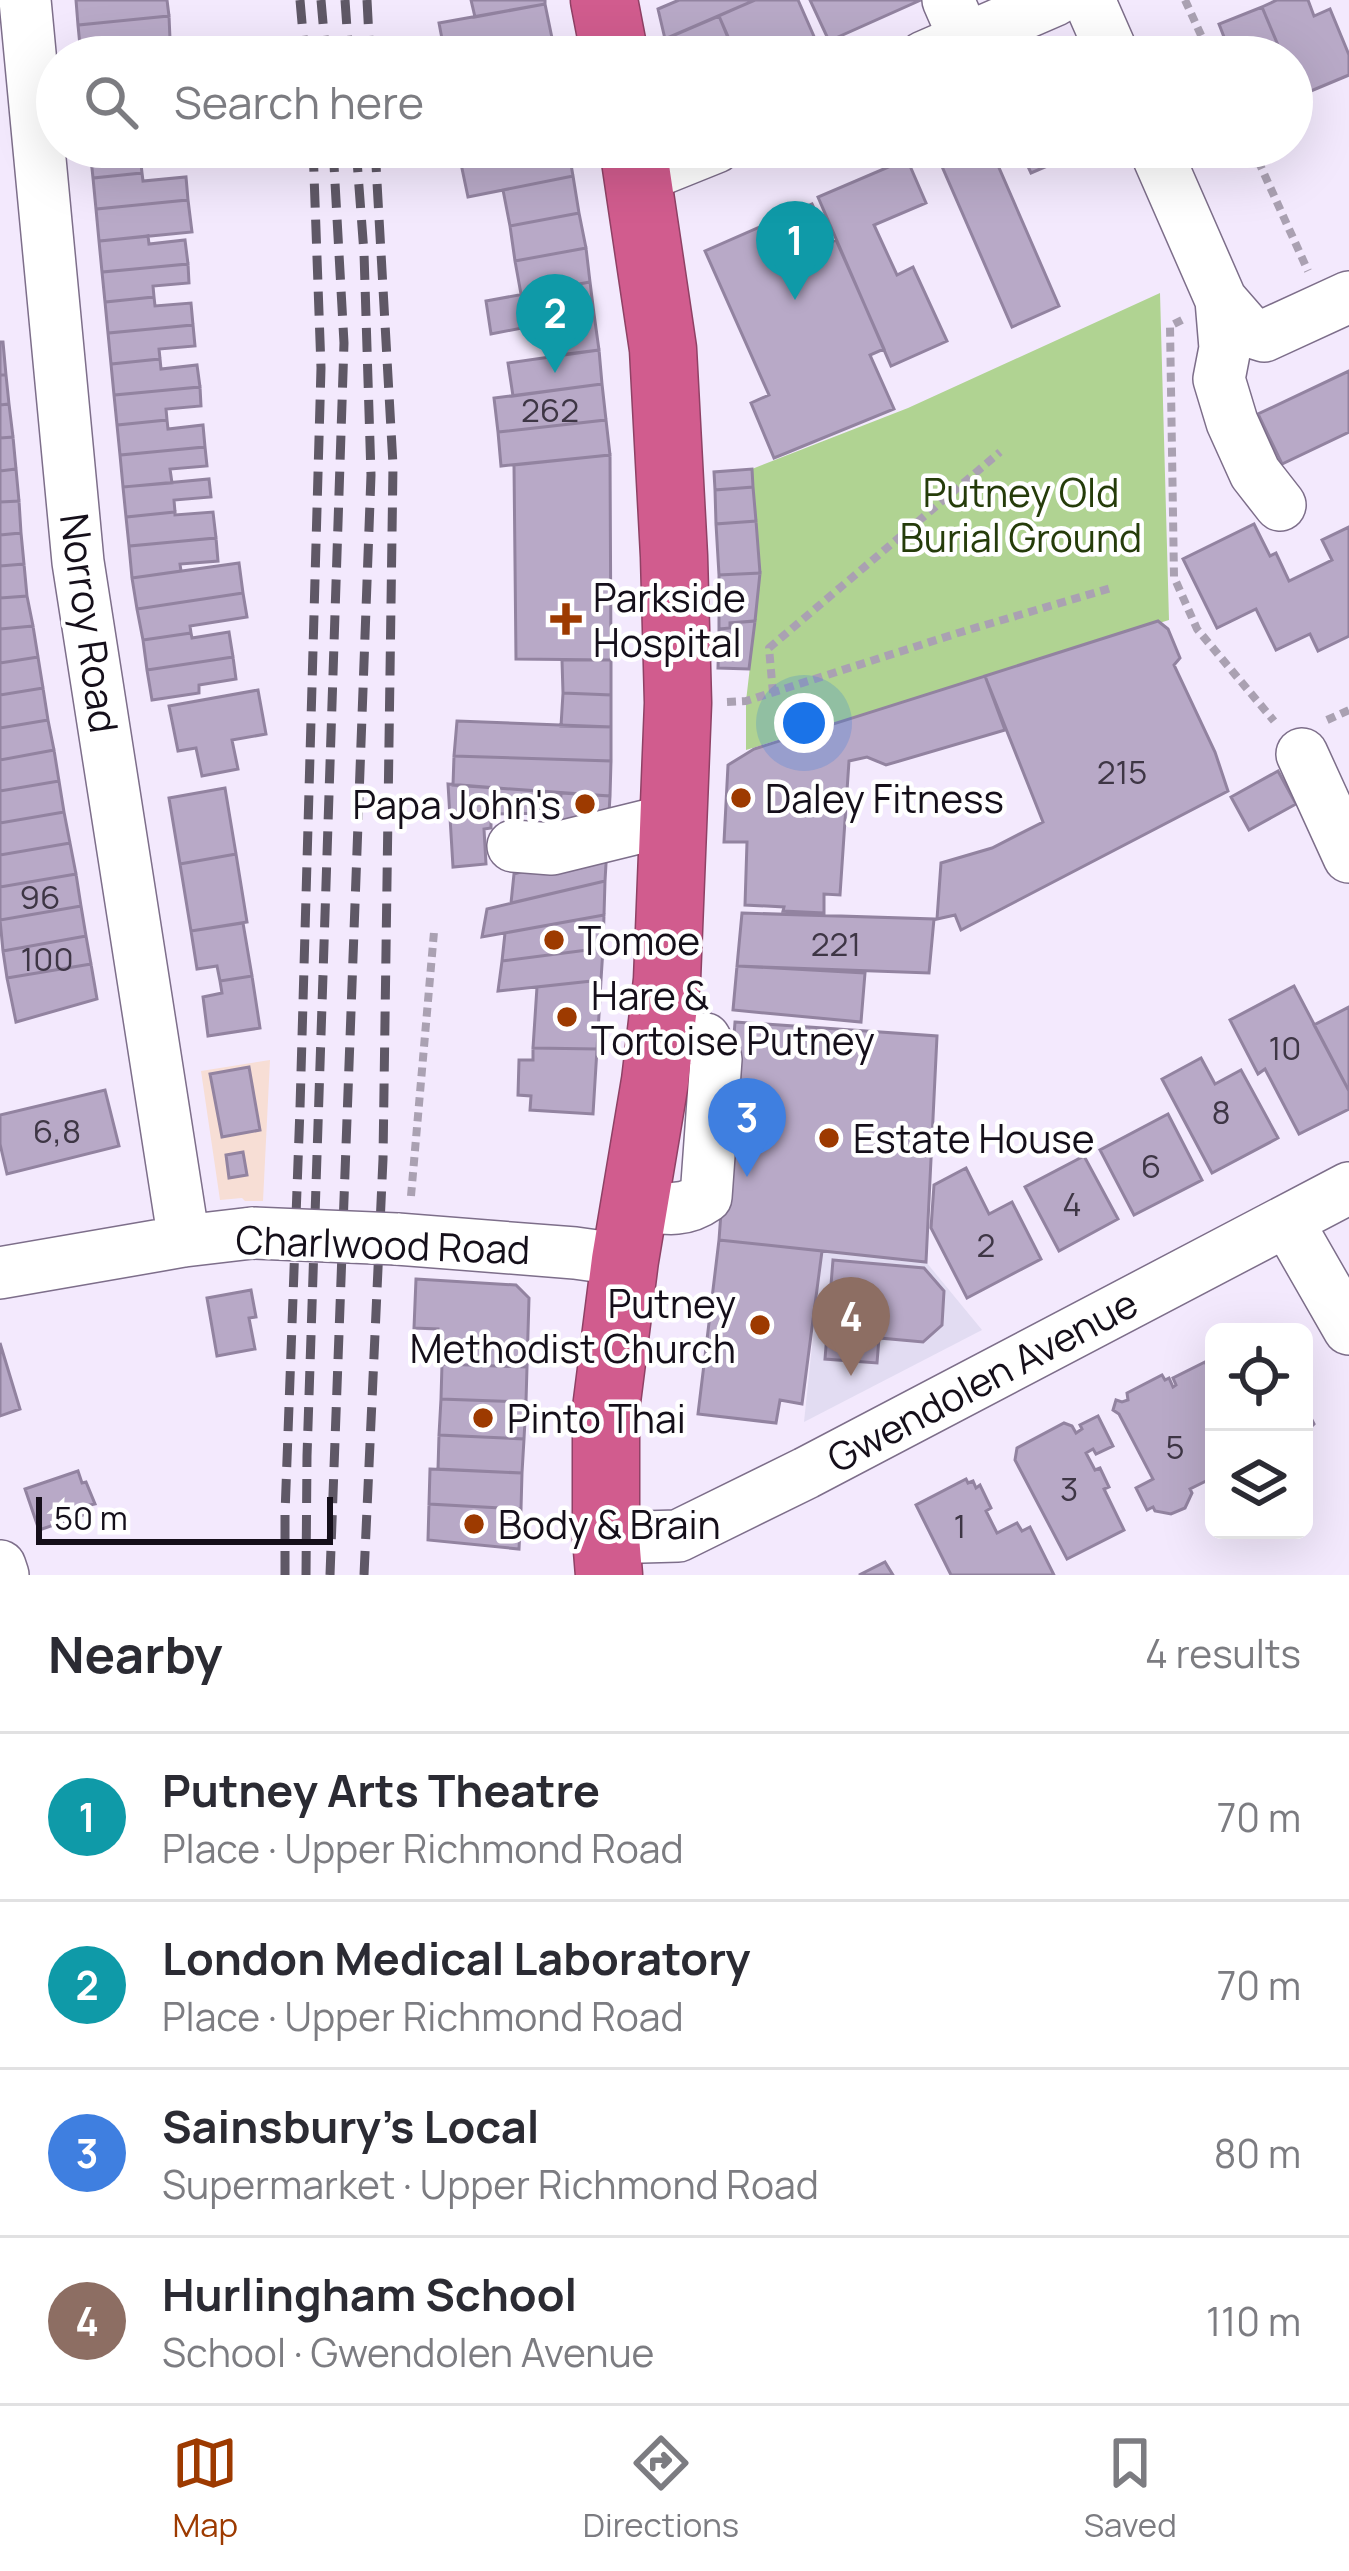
<!DOCTYPE html>
<meta charset="utf-8">
<style>
:root{--surface:#fff;--page:#f7f7f7;--text:#2b2b33;--muted:#7c7c81;--line:#e1e1e2;--accent:#9d3a00}
body{margin:0;font-family:Manrope,sans-serif;background:var(--page);color:var(--text)}
.controls{position:absolute;right:36px;bottom:36px;display:grid;overflow:hidden;border-radius:18px;box-shadow:0 12px 48px #0002}
.controls button{width:108px;height:108px;display:grid;place-items:center;padding:0;border:0;border-bottom:3px solid var(--line);background:var(--surface);color:var(--text);font:60px sans-serif}
.scale{position:absolute;left:36px;bottom:30px;width:297px;box-sizing:border-box;padding-left:12px;border:6px solid #150f1a;border-top:0;font-size:33px;line-height:42px;white-space:nowrap;color:#150f1a;-webkit-text-stroke:9px #fff;paint-order:stroke}
.you{position:absolute;left:804px;top:723px;width:42px;height:42px;margin:-30px;border:9px solid #fff;border-radius:50%;background:#1a73e8;box-shadow:0 0 0 18px #1a73e833}
.badge{display:grid;place-items:center;width:78px;height:78px;border-radius:50%;background:var(--accent);color:#fff;font-size:39px;font-weight:700}
.pin{position:absolute;translate:-50% -99px;filter:drop-shadow(0 3px 6px #0008)}
.pin::after{content:'';position:absolute;top:63px;width:42px;height:36px;background:inherit;clip-path:polygon(0 0,100% 0,50% 100%)}
.list{margin:0;padding:0;list-style:none}
h2{display:flex;justify-content:space-between;align-items:center;height:156px;margin:0;padding:0 48px;font-size:51px}
h2 small{font-size:39px;font-weight:400;color:var(--muted)}
.list li{display:grid;grid-template-columns:78px 1fr auto;gap:36px;align-items:center;box-sizing:border-box;height:168px;padding:0 48px;border-top:3px solid var(--line)}
.list b{display:block;font-size:45px;white-space:nowrap}
.list p{margin:0;font-size:39px;white-space:nowrap;color:var(--muted)}
.list em{font-size:39px;font-style:normal;color:var(--muted)}
.icon{flex:none;width:66px;height:66px;fill:none;stroke:currentColor;stroke-width:2;stroke-linecap:round;stroke-linejoin:round}
.map{position:relative;flex:none;width:1349px;height:1575px;overflow:hidden}
.search{position:absolute;background:var(--surface);box-shadow:0 12px 48px #0002;left:36px;right:36px;top:36px;height:132px;display:flex;align-items:center;gap:30px;box-sizing:border-box;padding:0 42px;border-radius:66px;color:var(--muted);font-size:45px}
.sheet{height:828px;background:var(--surface)}
nav{display:flex;justify-content:space-around;align-items:center;box-sizing:border-box;height:168px;border-top:3px solid var(--line);background:var(--surface);font-size:33px;color:var(--muted)}
nav a{display:grid;justify-items:center;gap:6px}
nav .on{color:var(--accent)}
.map>svg:first-child{display:block}
.industrial{fill:#f7ded5}
.education{fill:#e2dcf2}
.green{fill:#b0d392}
.building{fill:#b8a9c7;stroke:#9283a0;stroke-width:3}
.lines{fill:none;stroke-linecap:round;stroke-linejoin:round}
.minor-casing{stroke:#7d6e8a;stroke-width:54}
.highway-casing{stroke:#8f4165;stroke-width:69}
.path{stroke:#aaa1b2;stroke-width:8;stroke-dasharray:9 6;stroke-linecap:butt}
.minor{stroke:#fff;stroke-width:51}
.highway{stroke:#d15c8e;stroke-width:66}
.rail{stroke:#5f5866;stroke-width:9;stroke-dasharray:24 12;stroke-linecap:butt}
.minor-bridge-casing{stroke:#7d6e8a;stroke-width:54;stroke-linecap:butt}
.minor-bridge{stroke:#fff;stroke-width:51}
.poi-dot{fill:#9d3a00;stroke:#fff;stroke-width:4.5}
.labels{text-anchor:middle;dominant-baseline:central;stroke-width:9;stroke-linejoin:round;paint-order:stroke}
.number-label{font-size:33px;fill:#3e3645}
.park-label{font-size:39px;fill:#253c0a;stroke:#fff}
.poi-label{font-size:39px;fill:#150f1a;stroke:#fff;text-anchor:start}
.street-label{font-size:39px;fill:#150f1a;stroke:#fff}
</style>
<div class="map">
<svg width="1349" height="1575" viewBox="0 0 1349 1575">
<rect width="100%" height="100%" fill="#f3e9fd"/>
<!-- industrial -->
<path class="industrial" d="M 270,1060 L 263,1201 L 245,1201 L 242,1198 L 220,1200 L 201,1071 Z"/>
<!-- education -->
<path class="education" d="M 822,1251 L 926,1262 L 982,1330 L 804,1422 Z"/>
<!-- green -->
<path class="green" d="M 1160,293 L 1169,620 L 746,750 L 746,701 L 760,581 L 752,469 L 908,408 Z"/>
<!-- building -->
<path class="building" d="M 76,0 L 167,0 L 169,16 L 78,25 Z
M 471,0 L 545,0 L 545,4 L 475,17 Z
M 679,0 L 755,0 L 665,39 L 658,9 Z
M 755,0 L 798,0 L 823,57 L 773,57 L 767,44 L 737,57 L 719,16 Z
M 810,0 L 921,0 L 829,41 Z
M 1277,0 L 1308,0 L 1314,16 L 1330,9 L 1349,55 L 1349,75 L 1299,96 L 1292,79 L 1292,57 L 1283,57 L 1262,7 Z
M 545,4 L 552,38 L 450,57 L 449,44 L 442,39 L 439,23 Z
M 1262,7 L 1283,57 L 1214,57 L 1229,50 L 1219,24 Z
M 169,16 L 170,39 L 129,42 L 130,51 L 81,56 L 78,25 Z
M 719,16 L 733,50 L 718,57 L 669,57 L 665,39 Z
M 552,38 L 555,57 L 461,57 Z
M 130,51 L 131,57 L 81,57 L 81,56 Z
M 108,147 L 181,147 L 182,160 L 141,164 L 142,173 L 93,178 L 90,149 Z
M 528,147 L 568,147 L 573,176 L 468,197 L 460,159 Z
M 956,147 L 990,147 L 1059,306 L 1012,327 L 937,155 Z
M 1019,147 L 1061,147 L 1066,158 L 1031,173 Z
M 1061,147 L 1091,147 L 1066,158 Z
M 907,159 L 926,203 L 874,225 L 897,275 L 913,267 L 947,341 L 891,366 L 818,197 Z
M 142,173 L 143,181 L 186,177 L 188,200 L 96,209 L 93,178 Z
M 573,176 L 579,213 L 510,226 L 503,190 Z
M 188,200 L 192,232 L 99,241 L 96,209 Z
M 812,204 L 830,243 L 836,240 L 884,349 L 870,355 L 894,409 L 774,458 L 751,403 L 769,395 L 705,251 Z
M 579,213 L 586,248 L 515,261 L 510,226 Z
M 148,236 L 149,244 L 185,240 L 188,264 L 102,272 L 99,241 Z
M 586,248 L 590,282 L 521,294 L 515,261 Z
M 188,264 L 189,283 L 153,286 L 154,297 L 105,302 L 102,272 Z
M 590,282 L 594,314 L 491,334 L 486,301 Z
M 154,297 L 155,306 L 191,303 L 193,325 L 108,333 L 105,302 Z
M 594,314 L 599,350 L 551,356 L 546,324 Z
M 193,325 L 195,346 L 159,349 L 160,359 L 111,364 L 108,333 Z
M 0,342 L 3,342 L 6,375 L 0,375 Z
M 599,350 L 602,384 L 513,396 L 508,363 Z
M 160,359 L 161,369 L 197,365 L 200,387 L 114,395 L 111,364 Z
M 1349,371 L 1349,432 L 1282,464 L 1258,414 Z
M 0,375 L 6,375 L 9,404 L 0,405 Z
M 602,384 L 606,420 L 498,432 L 494,398 Z
M 200,387 L 201,406 L 166,409 L 167,420 L 117,425 L 114,395 Z
M 9,404 L 13,437 L 0,438 L 0,405 Z
M 167,420 L 168,429 L 203,425 L 205,447 L 120,455 L 117,425 Z
M 606,420 L 610,455 L 501,466 L 498,432 Z
M 13,437 L 16,469 L 0,471 L 0,438 Z
M 205,447 L 207,466 L 170,469 L 172,483 L 123,487 L 120,455 Z
M 610,455 L 611,660 L 516,659 L 514,465 Z
M 16,469 L 19,501 L 0,502 L 0,471 Z
M 752,469 L 753,487 L 715,490 L 714,472 Z
M 209,479 L 211,497 L 174,500 L 175,512 L 126,517 L 123,487 Z
M 753,487 L 756,521 L 716,524 L 715,490 Z
M 19,501 L 21,533 L 0,535 L 0,502 Z
M 175,512 L 175,515 L 213,512 L 216,538 L 129,546 L 126,517 Z
M 756,521 L 760,573 L 719,575 L 716,524 Z
M 1254,524 L 1270,556 L 1276,553 L 1289,581 L 1332,560 L 1322,540 L 1349,527 L 1349,636 L 1318,651 L 1310,634 L 1276,650 L 1256,609 L 1217,628 L 1183,559 Z
M 21,533 L 24,564 L 0,566 L 0,535 Z
M 216,538 L 218,561 L 180,564 L 181,571 L 132,578 L 129,546 Z
M 239,563 L 243,593 L 137,609 L 132,578 Z
M 24,564 L 27,596 L 0,598 L 0,566 Z
M 760,573 L 755,621 L 730,623 L 730,628 L 719,629 L 719,575 Z
M 243,593 L 247,617 L 190,626 L 191,633 L 143,640 L 137,609 Z
M 27,596 L 33,626 L 0,629 L 0,598 Z
M 755,621 L 749,669 L 718,668 L 719,629 L 730,628 L 730,623 Z
M 1158,621 L 1168,629 L 1180,658 L 1174,665 L 1215,752 L 1228,791 L 961,930 L 955,915 L 937,919 L 941,863 L 992,848 L 1043,822 L 985,676 Z
M 33,626 L 38,657 L 0,663 L 0,629 Z
M 229,632 L 233,657 L 147,670 L 143,640 L 191,633 L 192,638 Z
M 38,657 L 43,688 L 0,695 L 0,663 Z
M 233,657 L 236,679 L 199,685 L 199,693 L 152,700 L 147,670 Z
M 562,660 L 611,660 L 611,695 L 563,693 Z
M 985,676 L 1005,730 L 886,765 L 867,757 L 849,761 L 840,895 L 824,894 L 824,913 L 783,911 L 784,907 L 745,905 L 747,842 L 724,842 L 728,765 L 754,749 Z
M 43,688 L 48,720 L 0,728 L 0,695 Z
M 258,690 L 266,734 L 232,740 L 238,769 L 202,776 L 196,748 L 178,751 L 169,706 Z
M 563,693 L 611,695 L 611,727 L 561,726 Z
M 48,720 L 54,750 L 0,760 L 0,728 Z
M 457,721 L 611,727 L 611,761 L 454,756 Z
M 54,750 L 59,781 L 0,791 L 0,760 Z
M 454,756 L 611,761 L 610,796 L 453,785 Z
M 1278,771 L 1296,804 L 1249,830 L 1231,797 Z
M 59,781 L 64,812 L 0,823 L 0,791 Z
M 448,784 L 561,793 L 560,813 L 491,814 L 491,828 L 484,829 L 486,864 L 453,867 Z
M 225,788 L 236,854 L 180,864 L 169,798 Z
M 561,793 L 610,796 L 608,831 L 559,827 Z
M 64,812 L 70,843 L 0,855 L 0,823 Z
M 70,843 L 76,874 L 0,887 L 0,855 Z
M 607,846 L 605,881 L 511,903 L 514,874 Z
M 236,854 L 247,922 L 191,931 L 180,864 Z
M 76,874 L 81,906 L 0,920 L 0,887 Z
M 605,881 L 604,915 L 482,937 L 487,909 Z
M 81,906 L 86,936 L 3,951 L 0,920 Z
M 742,913 L 934,919 L 929,973 L 737,966 Z
M 604,915 L 603,948 L 502,961 L 505,933 Z
M 243,923 L 252,976 L 220,981 L 217,966 L 197,969 L 191,931 Z
M 86,936 L 91,964 L 7,978 L 3,951 Z
M 603,948 L 601,980 L 498,991 L 502,961 Z
M 91,964 L 97,999 L 16,1022 L 7,978 Z
M 737,966 L 865,973 L 861,1022 L 733,1010 Z
M 252,976 L 260,1028 L 208,1036 L 203,997 L 222,993 L 220,981 Z
M 601,980 L 597,1049 L 533,1048 L 537,987 Z
M 1294,986 L 1349,1091 L 1349,1109 L 1299,1134 L 1265,1069 L 1258,1074 L 1230,1020 Z
M 1349,1007 L 1349,1091 L 1314,1025 Z
M 735,1022 L 937,1036 L 926,1262 L 719,1240 Z
M 533,1048 L 597,1049 L 593,1114 L 530,1110 L 531,1096 L 518,1095 L 519,1060 L 533,1060 Z
M 1201,1058 L 1215,1084 L 1241,1070 L 1278,1138 L 1212,1173 L 1162,1079 Z
M 249,1067 L 260,1130 L 222,1137 L 210,1074 Z
M 105,1090 L 119,1146 L 7,1174 L 0,1144 L 0,1115 Z
M 1168,1114 L 1202,1180 L 1134,1215 L 1100,1150 Z
M 243,1152 L 247,1175 L 229,1178 L 226,1155 Z
M 1084,1156 L 1118,1219 L 1059,1251 L 1025,1187 Z
M 966,1168 L 989,1214 L 1012,1202 L 1041,1259 L 967,1298 L 931,1228 L 934,1185 Z
M 719,1240 L 822,1251 L 802,1404 L 780,1400 L 776,1423 L 698,1414 Z
M 833,1260 L 924,1268 L 944,1291 L 942,1325 L 923,1342 L 879,1338 L 877,1363 L 825,1359 Z
M 416,1279 L 516,1285 L 529,1298 L 527,1367 L 470,1365 L 471,1341 L 438,1340 L 438,1329 L 414,1328 Z
M 251,1290 L 256,1317 L 249,1318 L 255,1349 L 217,1356 L 207,1298 Z
M 0,1343 L 20,1409 L 0,1416 Z
M 1205,1362 L 1214,1379 L 1214,1477 L 1190,1489 L 1192,1493 L 1185,1508 L 1171,1514 L 1155,1511 L 1153,1507 L 1147,1510 L 1136,1488 L 1153,1479 L 1119,1414 L 1113,1410 L 1116,1400 L 1122,1402 L 1128,1400 L 1127,1393 L 1162,1375 L 1165,1380 L 1169,1378 L 1173,1387 L 1176,1385 L 1173,1378 Z
M 442,1364 L 527,1367 L 526,1402 L 441,1399 Z
M 441,1399 L 526,1402 L 524,1439 L 439,1435 Z
M 1304,1404 L 1314,1424 L 1304,1434 Z
M 1098,1416 L 1113,1446 L 1096,1454 L 1093,1449 L 1086,1453 L 1095,1470 L 1100,1468 L 1109,1487 L 1104,1489 L 1124,1530 L 1067,1559 L 1015,1460 L 1017,1448 L 1064,1423 L 1072,1426 L 1076,1433 L 1082,1429 L 1080,1425 Z
M 439,1435 L 524,1439 L 522,1473 L 438,1469 Z
M 430,1469 L 522,1473 L 521,1509 L 429,1504 Z
M 78,1471 L 82,1483 L 86,1482 L 95,1504 L 90,1505 L 92,1512 L 39,1530 L 25,1489 Z
M 966,1479 L 968,1483 L 973,1481 L 976,1488 L 980,1485 L 991,1508 L 986,1511 L 997,1533 L 1017,1523 L 1022,1531 L 1030,1527 L 1054,1575 L 951,1575 L 916,1505 Z
M 429,1504 L 521,1509 L 519,1549 L 428,1540 Z
M 885,1562 L 893,1575 L 859,1575 Z"/>
<g class="lines">
<defs>
<path id="minor" d="M 25,0 L 78,562 L 184,1241
M 948,0 L 965,39
M 1089,0 L 1114,57
M 924,57 L 1055,0
M 1154,147 L 1221,300 L 1248,331 L 1264,336 L 1349,297
M 639,178 L 716,147
M 1221,300 L 1225,348 L 1219,379 L 1232,422 L 1255,473 L 1280,505
M 1302,754 L 1349,857
M 513,846 L 552,849 L 674,819
M 634,1205 C 662,1208 682,1214 706,1197 L 716,1059 L 705,1039 L 660,1036
M 1287,1221 L 1349,1329
M 397,1239 L 575,1253 L 625,1260
M 0,1273 L 184,1241 L 252,1233
M 606,1538 L 678,1536 L 806,1473 L 1349,1188
M 0,1566 L 3,1575"/>
<path id="highway" d="M 604,0 L 615,57
M 609,1575 L 606,1538 L 606,1409 L 625,1260 L 655,1081 L 667,980 L 678,703 L 674,556 L 663,349 L 633,147"/>
</defs>
<!-- minor casing -->
<use href="#minor" class="minor-casing"/>
<!-- highway casing -->
<use href="#highway" class="highway-casing"/>
<!-- path -->
<path class="path" d="M 1185,0 L 1211,57
M 1252,147 L 1308,271
M 1182,320 L 1170,326 L 1174,577 L 1197,629 L 1274,721
M 773,693 L 769,648 L 1000,452
M 727,702 L 746,701 L 958,633 L 1111,588
M 1327,720 L 1349,710
M 411,1196 L 434,932"/>
<!-- minor -->
<use href="#minor" class="minor"/>
<!-- highway -->
<use href="#highway" class="highway"/>
<!-- rail -->
<path class="rail" d="M 300,0 L 305,57
M 321,0 L 326,57
M 345,0 L 349,57
M 367,0 L 370,57
M 285,1575 L 285,1514 L 300,1108 L 321,368 L 313,147
M 306,1575 L 307,1456 L 344,343 L 333,147
M 330,1575 L 371,475 L 364,253 L 356,147
M 364,1575 L 383,1159 L 393,465 L 375,147"/>
<defs>
<path id="minor-bridge" d="M 252,1233 L 397,1239"/>
</defs>
<!-- minor-bridge casing -->
<use href="#minor-bridge" class="minor-bridge-casing"/>
<!-- minor-bridge -->
<use href="#minor-bridge" class="minor-bridge"/>
</g>
<!-- markers -->
<g class="poi-dot">
<path d="M560 601h12v12h12v12h-12v12h-12v-12h-12v-12h12z"/>
<circle cx="741" cy="798" r="12"/>
<circle cx="585" cy="804" r="12"/>
<circle cx="554" cy="940" r="12"/>
<circle cx="567" cy="1017" r="12"/>
<circle cx="829" cy="1138" r="12"/>
<circle cx="760" cy="1325" r="12"/>
<circle cx="483" cy="1418" r="12"/>
<circle cx="474" cy="1524" r="12"/>
</g>
<g class="labels">
<!-- number labels -->
<g class="number-label">
<text x="550" y="409">262</text>
<text x="1122" y="771">215</text>
<text x="40" y="896">96</text>
<text x="836" y="943">221</text>
<text x="47" y="958">100</text>
<text x="1285" y="1047">10</text>
<text x="1221" y="1111">8</text>
<text x="57" y="1130">6,8</text>
<text x="1151" y="1165">6</text>
<text x="1072" y="1203">4</text>
<text x="986" y="1244">2</text>
<text x="1175" y="1446">5</text>
<text x="1069" y="1488">3</text>
<text x="960" y="1525">1</text>
</g>
<!-- park labels -->
<g class="park-label">
<text x="1021" y="492">Putney Old<tspan x="1021" dy="45">Burial Ground</tspan></text>
</g>
<!-- poi labels -->
<g class="poi-label">
<text x="593" y="597">Parkside<tspan x="593" dy="45">Hospital</tspan></text>
<text x="765" y="798">Daley Fitness</text>
<text x="561" y="804" text-anchor="end">Papa John's</text>
<text x="578" y="940">Tomoe</text>
<text x="591" y="995">Hare &amp;<tspan x="591" dy="45">Tortoise Putney</tspan></text>
<text x="853" y="1138">Estate House</text>
<text x="736" y="1303" text-anchor="end">Putney<tspan x="736" dy="45">Methodist Church</tspan></text>
<text x="507" y="1418">Pinto Thai</text>
<text x="498" y="1524">Body &amp; Brain</text>
</g>
<!-- street labels -->
<g class="street-label">
<text transform="translate(90 623) rotate(82)">Norroy Road</text>
<text transform="translate(383 1244) rotate(2)">Charlwood Road</text>
<text transform="translate(982 1380) rotate(-28)">Gwendolen Avenue</text>
</g>
</g>
</svg>
<div class="controls">
<button><svg class="icon" aria-label="locate" viewBox="0 0 24 24"><circle cx="12" cy="12" r="6"/><path d="M12 2v4M12 18v4M2 12h4M18 12h4"/></svg></button>
<button><svg class="icon" aria-label="layers" viewBox="0 0 24 24"><path d="M12 4l9 5-9 5-9-5zM3 14l9 5 9-5"/></svg></button>
</div>
<div class="scale">50 m</div>
<div class="you"></div>
<div class="pin badge" style="left:795px;top:300px;background:#0f9aa8">1</div>
<div class="pin badge" style="left:555px;top:373px;background:#0f9aa8">2</div>
<div class="pin badge" style="left:747px;top:1177px;background:#3f7fe0">3</div>
<div class="pin badge" style="left:851px;top:1376px;background:#8d6e63">4</div>
<div class="search"><svg class="icon" aria-label="search" viewBox="0 0 24 24"><circle cx="10" cy="10" r="6"/><path d="M15 15l6 6"/></svg>Search here</div>
</div>
<section class="sheet">
<h2>Nearby<small>4 results</small></h2>
<ul class="list">
<li><span class="badge" style="background:#0f9aa8">1</span><div><b>Putney Arts Theatre</b><p>Place · Upper Richmond Road</p></div><em>70 m</em></li>
<li><span class="badge" style="background:#0f9aa8">2</span><div><b>London Medical Laboratory</b><p>Place · Upper Richmond Road</p></div><em>70 m</em></li>
<li><span class="badge" style="background:#3f7fe0">3</span><div><b>Sainsbury's Local</b><p>Supermarket · Upper Richmond Road</p></div><em>80 m</em></li>
<li><span class="badge" style="background:#8d6e63">4</span><div><b>Hurlingham School</b><p>School · Gwendolen Avenue</p></div><em>110 m</em></li>
</ul>
</section>
<nav>
<a class="on"><svg class="icon" aria-label="map" viewBox="0 0 24 24"><path d="M3 6l6-2 6 2 6-2v14l-6 2-6-2-6 2zM9 4v14M15 6v14"/></svg>Map</a>
<a><svg class="icon" aria-label="directions" viewBox="0 0 24 24"><path d="M12 3l9 9-9 9-9-9zM9 14v-3h6M13 9l2 2-2 2"/></svg>Directions</a>
<a><svg class="icon" aria-label="saved" viewBox="0 0 24 24"><path d="M7 4h10v16l-5-4-5 4z"/></svg>Saved</a>
</nav>
